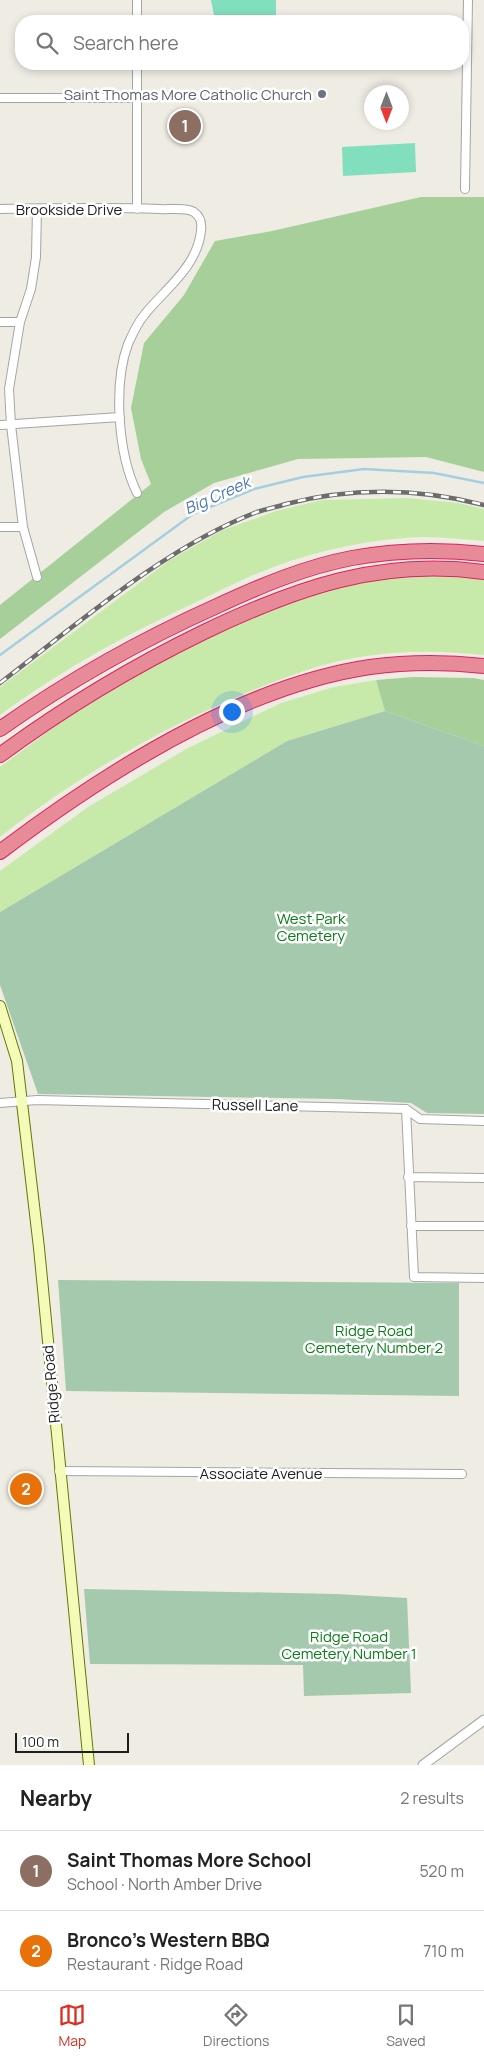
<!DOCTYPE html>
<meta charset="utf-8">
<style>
:root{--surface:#fff;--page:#f6f6f6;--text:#222;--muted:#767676;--line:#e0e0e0;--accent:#d93025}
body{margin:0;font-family:Manrope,sans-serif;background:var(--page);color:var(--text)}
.compass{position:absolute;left:364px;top:85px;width:45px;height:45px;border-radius:50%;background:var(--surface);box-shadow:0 2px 8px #0003;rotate:180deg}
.scale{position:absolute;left:15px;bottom:12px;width:114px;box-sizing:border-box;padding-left:5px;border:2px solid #1e1e1e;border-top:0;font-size:14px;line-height:18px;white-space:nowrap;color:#1e1e1e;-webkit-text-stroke:4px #fff;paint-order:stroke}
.you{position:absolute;left:231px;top:711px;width:18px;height:18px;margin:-12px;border:4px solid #fff;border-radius:50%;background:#1a73e8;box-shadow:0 0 0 8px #1a73e833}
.badge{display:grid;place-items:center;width:32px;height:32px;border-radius:50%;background:var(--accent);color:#fff;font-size:16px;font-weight:700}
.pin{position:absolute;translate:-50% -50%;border:2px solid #fff;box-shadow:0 1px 5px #0006}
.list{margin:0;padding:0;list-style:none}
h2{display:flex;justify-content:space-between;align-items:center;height:65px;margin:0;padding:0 20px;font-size:21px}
h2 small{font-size:16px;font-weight:400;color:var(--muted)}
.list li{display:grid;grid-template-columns:32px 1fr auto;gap:15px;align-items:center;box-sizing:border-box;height:80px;padding:0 20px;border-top:1px solid var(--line)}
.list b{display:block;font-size:19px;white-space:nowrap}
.list p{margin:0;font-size:16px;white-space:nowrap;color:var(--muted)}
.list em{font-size:16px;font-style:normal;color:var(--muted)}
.icon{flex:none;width:28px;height:28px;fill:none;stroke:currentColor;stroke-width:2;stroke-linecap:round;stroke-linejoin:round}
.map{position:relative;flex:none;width:484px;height:1765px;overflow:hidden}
.search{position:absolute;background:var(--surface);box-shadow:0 2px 8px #0003;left:15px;right:15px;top:15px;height:55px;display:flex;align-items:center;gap:12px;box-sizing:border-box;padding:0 18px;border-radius:20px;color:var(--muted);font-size:19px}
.sheet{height:225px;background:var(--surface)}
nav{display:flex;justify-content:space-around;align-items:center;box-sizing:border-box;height:70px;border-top:1px solid var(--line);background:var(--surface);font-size:14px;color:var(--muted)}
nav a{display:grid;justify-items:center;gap:2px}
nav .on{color:var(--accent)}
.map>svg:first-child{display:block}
.grass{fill:#c7eaaa}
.forest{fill:#a7cf99}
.cemetery{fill:#a5c9ac}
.pitch{fill:#82dfbe}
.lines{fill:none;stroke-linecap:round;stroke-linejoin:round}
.stream{stroke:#a4cfde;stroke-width:2.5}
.minor-casing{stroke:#a5a5a5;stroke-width:10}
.tertiary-casing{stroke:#a5a5a5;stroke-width:11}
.secondary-casing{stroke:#667704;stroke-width:12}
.motorway-casing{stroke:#dc225c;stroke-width:16}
.minor{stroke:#fff;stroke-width:8}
.tertiary{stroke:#fff;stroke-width:9}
.secondary{stroke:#f4fab8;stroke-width:10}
.motorway{stroke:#e88b99;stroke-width:14}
.rail-casing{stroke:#6c6c6c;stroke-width:4.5}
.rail{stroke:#fff;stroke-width:2.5;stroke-dasharray:8;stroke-linecap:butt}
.worship-dot{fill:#6b7280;stroke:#fff;stroke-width:2}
.labels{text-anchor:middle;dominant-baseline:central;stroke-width:5;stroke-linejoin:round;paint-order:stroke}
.worship-label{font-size:15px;fill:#5b616d;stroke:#fff;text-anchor:end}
.street-label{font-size:15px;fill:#1e1e1e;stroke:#fff}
.park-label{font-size:15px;fill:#0a7e18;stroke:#fff}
.water-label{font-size:16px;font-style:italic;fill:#4a79af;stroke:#fff}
</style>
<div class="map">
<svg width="484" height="1765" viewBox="0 0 484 1765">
<rect width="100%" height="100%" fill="#efece4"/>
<!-- grass -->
<path class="grass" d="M 408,498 L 458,503 L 484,509 L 484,541 C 458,539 430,535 405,538 C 353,542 299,555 251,576 C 235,583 219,591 203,599 C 131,632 64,668 0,715 L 0,687 L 170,560 L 223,530 L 276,511 L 322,500 Z
M 430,573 L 484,578 L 484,655 C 445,651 406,650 367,656 C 327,661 288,676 251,691 C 161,728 76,777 0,837 L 0,767 L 61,722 L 140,672 L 205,638 L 268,610 L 314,592 L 371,579 Z
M 376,680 L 385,711 L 287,741 L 0,912 L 0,871 L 88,807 L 188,748 L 281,703 L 334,687 Z"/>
<!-- forest -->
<path class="forest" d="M 421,197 L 484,197 L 484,472 L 426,457 L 298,459 L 214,483 L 164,512 L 0,639 L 0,605 L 151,484 L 141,459 L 131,408 L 144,343 L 184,295 L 215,241 L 272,231 Z
M 413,677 L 473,678 L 484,680 L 484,746 L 385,711 L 376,680 Z"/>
<!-- cemetery -->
<path class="cemetery" d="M 385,711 L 484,746 L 484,1114 L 427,1113 L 411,1103 L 337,1099 L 38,1094 L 0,985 L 0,912 L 287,741 Z
M 58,1280 L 459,1283 L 459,1396 L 66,1391 Z
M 84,1589 L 336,1594 L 407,1598 L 411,1693 L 304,1696 L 303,1665 L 90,1664 Z"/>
<!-- pitch -->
<path class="pitch" d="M 211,0 L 276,0 L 276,21 L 215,21 Z
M 415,143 L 416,172 L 343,176 L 342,147 Z"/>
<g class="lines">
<!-- stream -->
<path class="stream" d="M 0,655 L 193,514 L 254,489 L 303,477 L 364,469 L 434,473 L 484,483"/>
<defs>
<path id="minor" d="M 137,0 L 137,21
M 137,64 L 137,209
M 0,98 L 137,98
M 465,189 L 468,0
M 0,209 C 53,208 107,207 160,209 C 169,210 186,207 194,212 C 201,217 202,223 201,231 C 197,267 166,288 145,314 C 138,322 132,335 128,344 C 113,385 118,454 137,493
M 37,209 L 36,257 L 31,289 L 20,322 L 9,389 L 11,425 L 23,527 L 37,577
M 0,322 L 20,322
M 0,425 L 120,417
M 0,527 L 23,527
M 0,1103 L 37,1100 L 406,1109 L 420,1119 L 484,1121
M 406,1109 L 414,1277 L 484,1278
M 408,1177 L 484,1178
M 411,1226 L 484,1226
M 59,1471 L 462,1474"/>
<path id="tertiary" d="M 423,1765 L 484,1720"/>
<path id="secondary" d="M 0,1006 L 17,1061 L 22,1103 L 39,1248 L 89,1765"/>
<path id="motorway" d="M 0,729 C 68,681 141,640 217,606 C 260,586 305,567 352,558 C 396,550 440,549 484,554
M 0,755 C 64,708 132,667 204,632 C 296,588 380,558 484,572
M 0,852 C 103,774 241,686 370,667 C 408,662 446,662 484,666"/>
</defs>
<!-- minor casing -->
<use href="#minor" class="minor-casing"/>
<!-- tertiary casing -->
<use href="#tertiary" class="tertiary-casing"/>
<!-- secondary casing -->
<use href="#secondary" class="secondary-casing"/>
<!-- motorway casing -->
<use href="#motorway" class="motorway-casing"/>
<!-- minor -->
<use href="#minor" class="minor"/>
<!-- tertiary -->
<use href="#tertiary" class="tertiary"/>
<!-- secondary -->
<use href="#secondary" class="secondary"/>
<!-- motorway -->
<use href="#motorway" class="motorway"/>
<defs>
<path id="rail" d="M 0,683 C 78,624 165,547 257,512 C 266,509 277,507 286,504 C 352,487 418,488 484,505"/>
</defs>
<!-- rail casing -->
<use href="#rail" class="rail-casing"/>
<!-- rail -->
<use href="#rail" class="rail"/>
</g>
<!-- markers -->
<circle class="worship-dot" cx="322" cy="94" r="5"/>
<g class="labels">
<!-- worship labels -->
<g class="worship-label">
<text x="312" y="94">Saint Thomas More Catholic Church</text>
</g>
<!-- street labels -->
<g class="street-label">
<text x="69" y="209">Brookside Drive</text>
<text transform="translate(255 1105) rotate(1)">Russell Lane</text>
<text transform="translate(51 1384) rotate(-95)">Ridge Road</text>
<text x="261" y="1473">Associate Avenue</text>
</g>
<!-- park labels -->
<g class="park-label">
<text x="311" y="918">West Park<tspan x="311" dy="17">Cemetery</tspan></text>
<text x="374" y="1330">Ridge Road<tspan x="374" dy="17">Cemetery Number 2</tspan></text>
<text x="349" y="1636">Ridge Road<tspan x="349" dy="17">Cemetery Number 1</tspan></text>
</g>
<!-- water labels -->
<g class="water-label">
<text transform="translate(217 495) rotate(-24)">Big Creek</text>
</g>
</g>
</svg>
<svg class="compass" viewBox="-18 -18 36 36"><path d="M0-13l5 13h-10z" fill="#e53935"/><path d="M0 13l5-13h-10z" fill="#767676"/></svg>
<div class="scale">100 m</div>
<div class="you"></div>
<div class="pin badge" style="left:185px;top:126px;background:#8d6e63">1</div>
<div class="pin badge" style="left:26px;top:1489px;background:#e8710a">2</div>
<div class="search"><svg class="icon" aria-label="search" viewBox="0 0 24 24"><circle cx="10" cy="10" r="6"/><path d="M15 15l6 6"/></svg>Search here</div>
</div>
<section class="sheet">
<h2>Nearby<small>2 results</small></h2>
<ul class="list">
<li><span class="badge" style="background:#8d6e63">1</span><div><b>Saint Thomas More School</b><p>School · North Amber Drive</p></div><em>520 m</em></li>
<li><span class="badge" style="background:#e8710a">2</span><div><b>Bronco’s Western BBQ</b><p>Restaurant · Ridge Road</p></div><em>710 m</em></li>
</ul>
</section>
<nav>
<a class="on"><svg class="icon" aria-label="map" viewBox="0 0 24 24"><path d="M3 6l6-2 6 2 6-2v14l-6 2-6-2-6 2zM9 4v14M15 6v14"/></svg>Map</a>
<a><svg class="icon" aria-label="directions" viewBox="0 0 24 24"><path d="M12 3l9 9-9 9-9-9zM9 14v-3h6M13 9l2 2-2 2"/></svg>Directions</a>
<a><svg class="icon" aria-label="saved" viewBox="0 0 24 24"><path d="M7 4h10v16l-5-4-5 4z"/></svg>Saved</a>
</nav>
